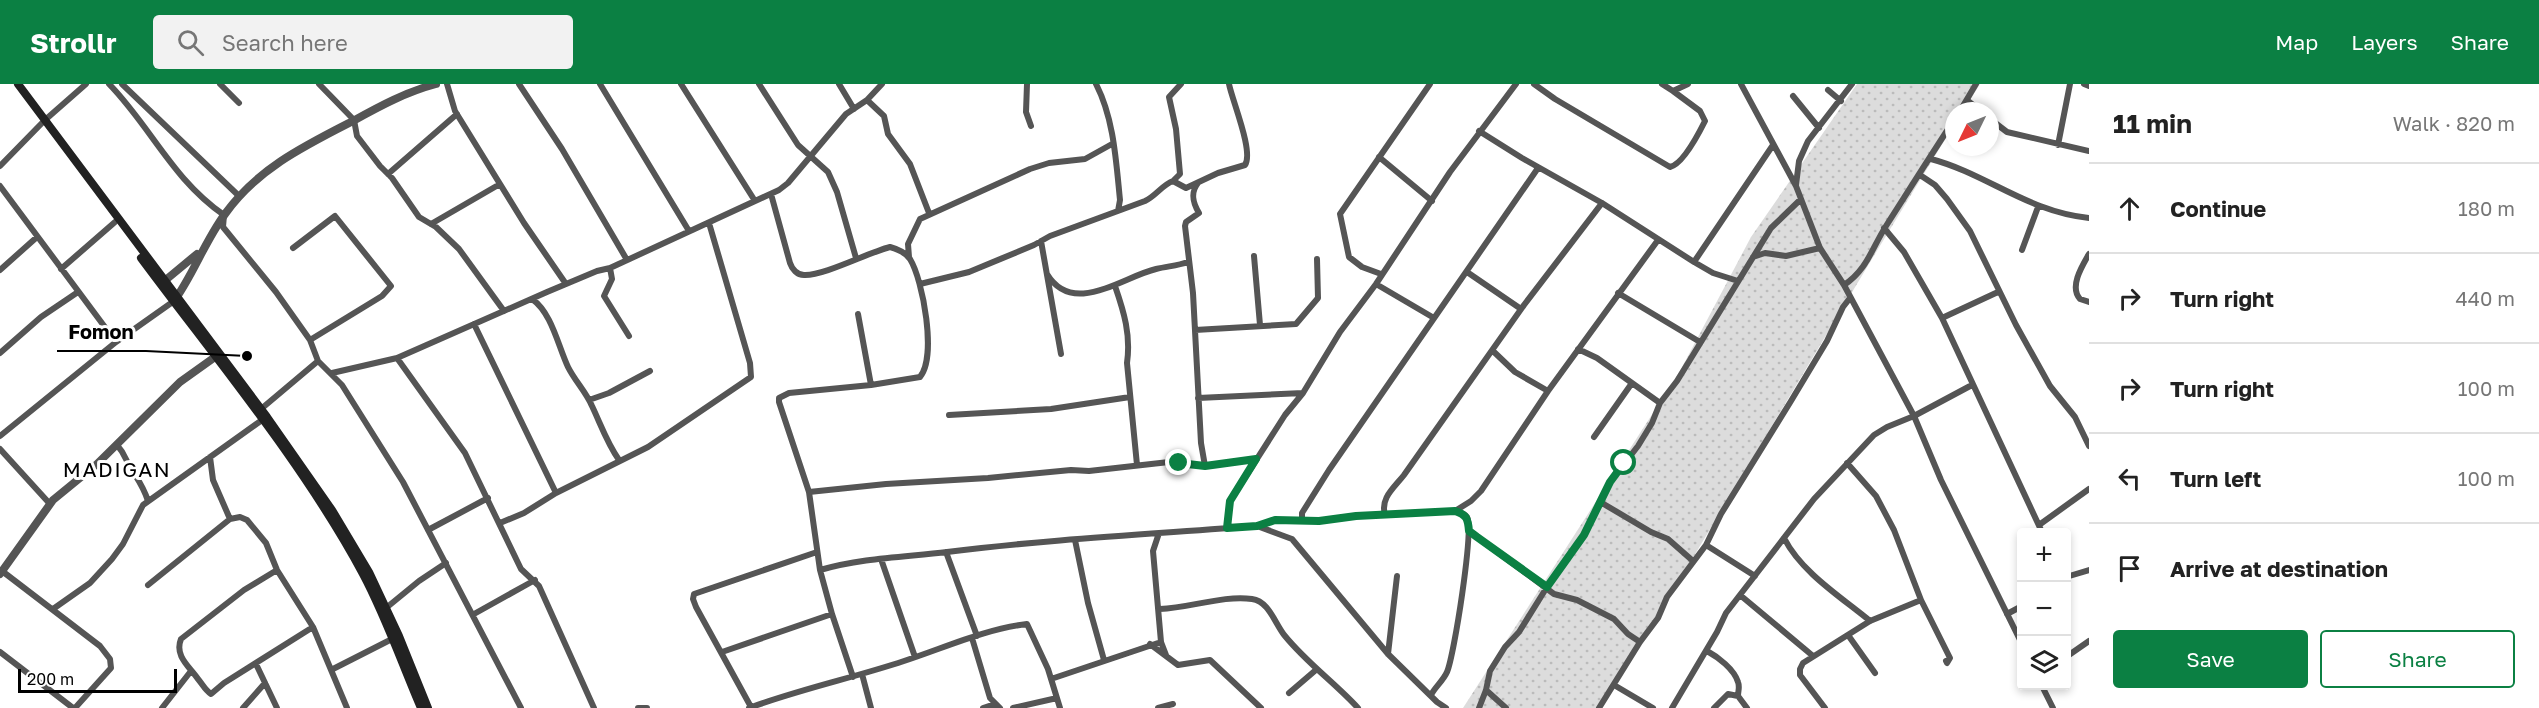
<!DOCTYPE html>
<meta charset="utf-8">
<style>
:root{--surface:#fff;--page:#f2f2f2;--text:#222;--muted:#767676;--line:#e0e0e0;--accent:#0b8043}
body{margin:0;font-family:"Golos Text",sans-serif;background:var(--page);color:var(--text)}
.controls{position:absolute;right:18px;bottom:18px;display:grid;overflow:hidden;border-radius:6px;box-shadow:0 3px 9px #0003}
.controls button{width:54px;height:54px;display:grid;place-items:center;padding:0;border:0;border-bottom:2px solid var(--line);background:var(--surface);color:var(--text);font:30px sans-serif}
.compass{position:absolute;left:1945px;top:18px;width:54px;height:54px;border-radius:50%;background:var(--surface);box-shadow:0 3px 9px #0003;rotate:227deg}
.scale{position:absolute;left:18px;bottom:15px;width:159px;box-sizing:border-box;padding-left:6px;border:3px solid #000;border-top:0;font-size:16px;line-height:21px;white-space:nowrap;color:#000;-webkit-text-stroke:4px #fff;paint-order:stroke}
.stop{position:absolute;width:18px;height:18px;margin:-14px;border:4px solid #0b8043;border-radius:50%;background:#fff}
.stop.end{background:#0b8043;border-color:#fff;box-shadow:0 2px 6px #0008}
.list{margin:0;padding:0;list-style:none}
h2{display:flex;justify-content:space-between;align-items:center;height:78px;margin:0;padding:0 24px;font-size:26px}
h2 small{font-size:20px;font-weight:400;color:var(--muted)}
.list li{display:grid;grid-template-columns:39px 1fr auto;gap:18px;align-items:center;box-sizing:border-box;height:90px;padding:0 24px;border-top:2px solid var(--line)}
.list b{display:block;font-size:22px;white-space:nowrap}
.list em{font-size:20px;font-style:normal;color:var(--muted)}
.actions{display:flex;gap:12px;padding:18px 24px}
.actions a{flex:1;padding:14px 0;border:2px solid var(--accent);border-radius:6px;text-align:center;font-size:21px;color:var(--accent)}
.actions .main{background:var(--accent);color:#fff}
.icon{flex:none;width:33px;height:33px;fill:none;stroke:currentColor;stroke-width:2;stroke-linecap:round;stroke-linejoin:round}
.map{position:relative;flex:none;width:2089px;height:624px;overflow:hidden}
header{display:flex;align-items:center;gap:36px;box-sizing:border-box;height:84px;padding:0 30px;background:var(--accent);color:#fff}
header strong{font-size:28px}
nav{display:flex;gap:33px;margin-inline-start:auto;font-size:21px}
.search{width:420px;height:54px;background:var(--page);display:flex;align-items:center;gap:15px;box-sizing:border-box;padding:0 21px;border-radius:6px;color:var(--muted);font-size:22px}
main{display:flex}
aside{flex:1;background:var(--surface)}
.map>svg:first-child{display:block}
.grass{fill:url(#grass-dots)}
.lines{fill:none;stroke-linecap:round;stroke-linejoin:round}
.minor{stroke:#555;stroke-width:6}
.tertiary{stroke:#555;stroke-width:8}
.secondary{stroke:#222;stroke-width:8}
.route{stroke:#0b8043;stroke-width:8}
.labels{text-anchor:middle;dominant-baseline:central;stroke-width:6;stroke-linejoin:round;paint-order:stroke}
.quarter-label{font-size:21px;letter-spacing:1.5px;fill:#000;stroke:#fff}
.leader{fill:none;stroke:#000;stroke-width:2}
.callout-dot{fill:#000;stroke:#fff;stroke-width:2}
.callout-label{font-size:20px;text-anchor:middle;font-weight:bold;fill:#000;stroke:#fff;stroke-width:6;stroke-linejoin:round;paint-order:stroke}
</style>
<header>
<strong>Strollr</strong>
<div class="search"><svg class="icon" aria-label="search" viewBox="0 0 24 24"><circle cx="10" cy="10" r="6"/><path d="M15 15l6 6"/></svg>Search here</div>
<nav><a>Map</a><a>Layers</a><a>Share</a></nav>
</header>
<main>
<div class="map">
<svg width="2089" height="624" viewBox="0 0 2089 624">
<defs>
<pattern id="grass-dots" width="8" height="8" patternUnits="userSpaceOnUse" patternTransform="scale(1.5)"><rect width="8" height="8" fill="#dcdcdc"/><path d="M2 2h.1M6 6h.1" fill="none" stroke="#bbb" stroke-width="1.8" stroke-linecap="round"/></pattern>
</defs>
<rect width="100%" height="100%" fill="#fff"/>
<!-- grass -->
<path class="grass" d="M 1857,0 L 1980,0 L 1963,27 L 1954,27 L 1954,41 C 1834,234 1721,431 1601,624 L 1463,624 L 1680,287 L 1751,153 Z"/>
<g class="lines">
<!-- minor -->
<path class="minor" d="M 109,0 C 151,43 172,95 224,131 L 223,143 L 276,208 L 310,256 L 318,277 L 342,301 L 403,398 L 521,624
M 122,0 L 239,112
M 220,0 L 239,19
M 319,0 L 354,36 L 357,52 L 380,82 L 392,94 L 419,133 L 436,143 L 459,165 L 504,227
M 447,0 L 455,27 L 524,139 L 566,200
M 519,0 L 562,65 L 627,176
M 600,0 L 689,147
M 681,0 L 755,117
M 759,0 L 798,61 L 828,88 L 837,108 L 856,174
M 839,0 L 854,25
M 1027,0 L 1026,28 L 1031,42
M 1096,0 C 1114,35 1116,77 1120,116 L 1118,127
M 1534,0 L 1555,15 L 1670,83 C 1683,80 1699,49 1705,37 L 1700,27 L 1673,7
M 1662,0 L 1673,7 L 1688,0
M 1741,0 L 1796,102 L 1820,164 L 1844,201 L 1914,332 L 1941,396 L 2022,560
M 2084,0 L 2089,2
M 1828,6 L 1841,17
M 1793,12 L 1819,44
M 867,16 L 884,32 L 888,50 L 910,80 L 929,129
M 1967,16 L 1981,27
M 1960,27 L 1976,0
M 1990,35 L 2007,48 L 2089,67
M 45,36 L 86,0
M 1479,47 L 1522,74 L 1602,119 L 1694,178 L 1773,61
M 2058,61 L 2070,0
M 1379,73 L 1432,117
M 1931,75 C 1987,90 2028,128 2089,134
M 0,82 L 42,39
M 388,90 L 457,30
M 1920,91 L 1935,101 L 1947,115 L 1970,147 L 2016,241 L 2050,302 L 2075,333 L 2089,362
M 1173,97 L 1180,90 L 1176,45 L 1169,13 L 1181,0
M 1198,99 C 1190,109 1193,119 1199,129 L 1186,138 L 1185,142 L 1193,209 L 1201,359 L 1205,382
M 1796,101 L 1799,77 L 1808,57 L 1852,0
M 0,102 L 116,258
M 771,110 L 790,179 C 792,185 797,191 804,191 C 824,192 867,169 890,163 C 897,165 906,169 910,175 C 923,196 937,273 920,293 L 871,301 L 789,309 L 779,314 L 779,318 L 809,408 L 820,486 L 832,530 L 853,593
M 431,140 L 500,100
M 1884,144 L 1904,168 L 1942,234 L 2042,448
M 1041,157 L 1061,270
M 293,164 L 335,132 L 391,202 L 382,212 L 310,256
M 2022,166 L 2038,123
M 2089,170 C 2082,182 2069,203 2080,215 L 2089,218
M 1254,172 L 1260,241
M 909,173 L 908,160 L 920,135 L 1030,85 L 1049,79 L 1085,75 L 1112,60
M 1753,173 L 1765,169 L 1786,172 L 1820,164
M 1694,178 L 1713,189 L 1738,197
M 610,184 L 612,195 L 604,212 L 629,252
M 61,185 L 115,138
M 0,186 L 37,153
M 1467,188 L 1521,225
M 1047,190 C 1073,233 1122,193 1156,185 C 1168,182 1177,182 1188,178
M 1381,190 L 1362,183 L 1349,173 L 1340,130 L 1430,0
M 920,200 L 969,188 L 1034,161 L 1050,152 L 1145,117 C 1156,112 1162,101 1173,97 L 1186,104 L 1218,89 L 1245,81 C 1254,68 1232,16 1229,0
M 1376,200 L 1434,234
M 1844,201 C 1867,186 1872,164 1886,142 C 1909,106 1931,71 1954,36
M 1115,202 C 1124,228 1131,251 1127,279 L 1137,381
M 1618,209 L 1700,258
M 532,215 C 552,229 558,262 568,283 C 575,297 586,308 592,322 C 601,341 607,359 619,376
M 858,230 L 871,301
M 1942,234 L 1998,208
M 474,240 L 556,409
M 1195,246 L 1296,240 L 1318,214 L 1317,175
M 1578,265 L 1597,274 L 1660,319
M 1493,267 L 1515,288 L 1548,307
M 0,269 L 41,233 L 78,208
M 397,274 L 465,369 L 521,485 L 539,502 L 594,624
M 332,289 L 397,274 L 547,208 L 597,187 L 610,184 L 779,106 L 788,99 L 846,30 L 867,16 L 882,0
M 1198,314 L 1303,309
M 589,316 L 609,309 L 650,287
M 261,325 L 318,277
M 949,331 L 1051,325 L 1130,313
M 0,352 L 116,258 L 174,217
M 1594,353 L 1632,299
M 117,361 C 127,372 125,377 132,386 C 139,397 144,404 148,417
M 0,365 L 50,420
M 809,408 L 886,400 L 988,394 L 1071,386 L 1089,387 L 1169,378 L 1205,382 L 1256,375
M 1602,419 L 1651,448 L 1668,455 L 1693,477
M 1455,427 L 1471,417 L 1481,407 L 1548,307 L 1658,156
M 1385,431 C 1380,414 1394,404 1404,391 L 1524,221 L 1602,119
M 230,435 L 240,433 L 247,436 L 266,459 L 277,486 L 313,543 L 347,624
M 1302,437 L 1302,429 L 1329,386 L 1538,84
M 500,439 L 524,429 L 556,409 L 648,363 L 751,293 L 750,279 L 709,139
M 2039,441 L 2089,405
M 1257,442 L 1292,455 L 1388,570 L 1437,618 L 1446,624
M 1227,444 L 1230,417 L 1285,331 L 1303,309 L 1340,248 L 1376,200 L 1450,88 L 1516,0
M 428,446 L 488,414
M 1469,447 L 1554,510 L 1577,516 L 1614,535 L 1628,550 L 1640,558
M 1159,449 L 1153,467 L 1161,558 L 1166,571
M 1784,454 C 1802,489 1841,513 1870,537
M 1075,456 L 1088,519 L 1104,576
M 1706,461 L 1755,492
M 946,468 L 977,552
M 881,475 L 915,573
M 277,486 L 244,506 L 181,555 C 174,572 190,583 198,595 C 203,601 205,606 211,610 L 224,599 L 313,543
M 820,486 C 861,474 904,473 947,468 C 1050,455 1153,450 1257,442 L 1275,436 L 1319,437 L 1356,432 L 1455,427 C 1460,428 1464,429 1467,433 C 1474,446 1454,572 1447,588 C 1443,597 1435,603 1431,611
M 2,487 L 100,562 L 110,575 L 111,584 L 75,624
M 2066,493 L 2089,486
M 148,501 L 230,435 L 213,396 L 210,373
M 1740,511 L 1813,572
M 1921,516 L 1950,574 L 1947,579 L 1946,577
M 386,524 L 419,497 L 446,479
M 53,525 L 90,499 L 112,475 L 123,460 L 143,421 L 262,336
M 1160,525 C 1190,524 1223,511 1252,515 C 1269,517 1275,540 1285,552 C 1307,579 1335,599 1358,624
M 474,530 L 535,496
M 2007,530 L 2022,522
M 1848,551 L 1875,589
M 972,554 L 990,614 L 1000,624
M 1150,560 L 1178,581 L 1210,576 L 1261,624
M 1707,567 C 1718,573 1734,585 1738,598 C 1740,603 1738,607 1738,612 L 1747,624
M 0,568 L 73,624
M 722,568 L 832,530
M 1388,570 L 1397,492
M 2066,573 L 2089,557
M 256,580 L 277,624
M 331,586 L 392,555
M 862,590 L 871,624
M 1051,595 L 1161,558
M 1614,601 L 1653,624
M 2042,602 L 2053,624
M 1486,606 L 1506,624
M 1289,609 L 1317,585
M 751,623 L 696,523 L 693,515 L 694,510 L 817,468
M 162,624 L 191,587
M 243,624 L 265,599
M 638,624 L 647,624
M 749,624 C 800,605 853,594 904,577 C 944,564 985,545 1027,540 L 1048,585 L 1060,624
M 983,624 L 995,620 L 996,623
M 1013,624 L 1057,614
M 1158,624 L 1173,620
M 1479,624 L 1486,606 L 1490,587 L 1505,563 L 1519,548 L 1547,503 L 1584,451 L 1610,398 L 1638,362 L 1652,339 L 1660,319 L 1677,297 L 1771,144 L 1801,115
M 1599,624 L 1640,558 L 1658,534 L 1667,513 L 1706,461 L 1721,430 L 1791,317 L 1827,257 L 1843,223 L 1850,214
M 1672,624 L 1717,548 L 1726,529 L 1814,415 L 1874,351 L 1887,343 L 1914,332 L 1972,301
M 1714,624 L 1728,610 L 1738,612
M 1825,624 L 1800,591 L 1800,585 L 1803,579 L 1870,537 L 1921,516 L 1894,446 L 1876,412 L 1847,379"/>
<!-- tertiary -->
<path class="tertiary" d="M 162,199 L 197,170
M 174,217 C 193,191 205,157 225,130 C 257,85 304,62 353,37 C 380,22 406,8 436,0
M 0,490 L 53,416 L 97,380 L 180,298 L 215,273"/>
<!-- secondary -->
<path class="secondary" d="M 18,0 L 267,333 L 332,426 L 369,488 L 399,552 L 428,624
M 141,174 C 216,275 304,380 363,490 C 386,533 402,580 421,624"/>
</g>
<g class="lines">
<!-- route -->
<path class="route" d="M 1179,379 L 1205,382 L 1256,375 L 1230,417 L 1227,444 L 1257,442 L 1275,436 L 1319,437 L 1356,432 L 1455,427 C 1467,431 1468,435 1469,447 L 1477,453 L 1547,503 L 1584,451 L 1610,398 L 1624,379"/>
</g>
<g class="labels">
<!-- quarter labels -->
<g class="quarter-label">
<text x="117" y="385">MADIGAN</text>
</g>
</g>
<!-- callouts -->
<path class="leader" d="M247 272L146 267H57"/>
<circle class="callout-dot" cx="247" cy="272" r="6"/>
<g class="callout-label">
<text x="101" y="255">Fomon</text>
</g>
</svg>
<div class="controls">
<button>+</button>
<button>−</button>
<button><svg class="icon" aria-label="layers" viewBox="0 0 24 24"><path d="M12 4l9 5-9 5-9-5zM3 14l9 5 9-5"/></svg></button>
</div>
<svg class="compass" viewBox="-18 -18 36 36"><path d="M0-13l5 13h-10z" fill="#e53935"/><path d="M0 13l5-13h-10z" fill="#767676"/></svg>
<div class="scale">200 m</div>
<div class="stop" style="left:1624px;top:379px"></div>
<div class="stop end" style="left:1179px;top:379px"></div>
</div>
<aside>
<h2>11 min<small>Walk · 820 m</small></h2>
<ul class="list">
<li><svg class="icon" aria-label="ahead" viewBox="0 0 24 24"><path d="M12 20V5M6 11l6-6 6 6"/></svg><div><b>Continue</b></div><em>180 m</em></li>
<li><svg class="icon" aria-label="right" viewBox="0 0 24 24"><path d="M7 20v-9h11M14 6l5 5-5 5"/></svg><div><b>Turn right</b></div><em>440 m</em></li>
<li><svg class="icon" aria-label="right" viewBox="0 0 24 24"><path d="M7 20v-9h11M14 6l5 5-5 5"/></svg><div><b>Turn right</b></div><em>100 m</em></li>
<li><svg class="icon" aria-label="left" viewBox="0 0 24 24"><path d="M17 20v-9H6M10 6l-5 5 5 5"/></svg><div><b>Turn left</b></div><em>100 m</em></li>
<li><svg class="icon" aria-label="arrive" viewBox="0 0 24 24"><path d="M6 21V4h12l-3 4 3 4H6"/></svg><div><b>Arrive at destination</b></div></li>
</ul>
<div class="actions"><a class="main">Save</a><a>Share</a></div>
</aside>
</main>
